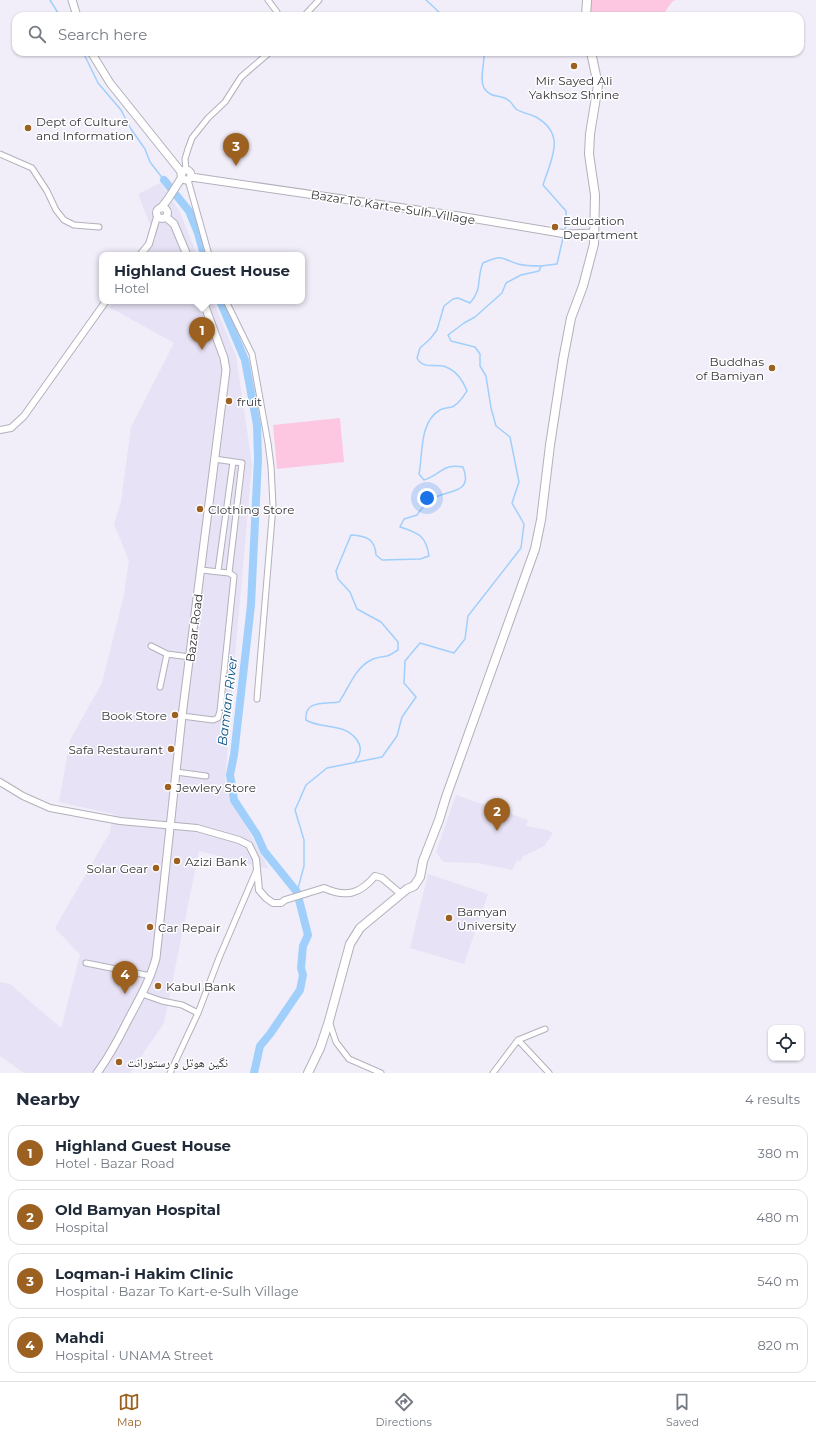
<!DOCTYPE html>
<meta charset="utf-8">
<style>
:root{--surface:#fff;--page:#f2f2f3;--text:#1f2937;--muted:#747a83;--line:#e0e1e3;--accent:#9c6121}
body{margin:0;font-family:Montserrat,"Noto Naskh Arabic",sans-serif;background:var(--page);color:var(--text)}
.controls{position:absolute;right:12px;bottom:12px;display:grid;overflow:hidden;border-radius:8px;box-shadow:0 1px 3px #0004}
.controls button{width:36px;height:36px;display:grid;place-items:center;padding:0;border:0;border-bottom:1px solid var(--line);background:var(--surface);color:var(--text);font:20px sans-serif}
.you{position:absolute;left:427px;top:498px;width:14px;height:14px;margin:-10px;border:3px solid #fff;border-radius:50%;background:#1a73e8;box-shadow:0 0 0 6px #1a73e833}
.badge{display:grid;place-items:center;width:26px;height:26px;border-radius:50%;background:var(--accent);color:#fff;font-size:13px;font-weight:700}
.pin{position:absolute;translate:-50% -33px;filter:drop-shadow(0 1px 2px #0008)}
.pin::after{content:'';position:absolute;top:21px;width:14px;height:12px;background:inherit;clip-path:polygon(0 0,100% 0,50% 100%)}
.popup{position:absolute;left:99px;top:252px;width:206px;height:52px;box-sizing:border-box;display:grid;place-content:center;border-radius:8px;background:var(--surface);filter:drop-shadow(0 1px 3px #0005);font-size:13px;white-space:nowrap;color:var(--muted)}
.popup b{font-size:15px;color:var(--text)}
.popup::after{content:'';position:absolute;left:50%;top:100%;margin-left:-8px;border:8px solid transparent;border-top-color:var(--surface)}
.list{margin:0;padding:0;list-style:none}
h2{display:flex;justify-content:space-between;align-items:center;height:52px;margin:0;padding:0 16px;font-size:17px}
h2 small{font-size:13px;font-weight:400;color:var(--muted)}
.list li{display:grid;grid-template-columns:26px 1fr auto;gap:12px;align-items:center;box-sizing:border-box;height:56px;margin:0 8px 8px;padding:0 8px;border:1px solid var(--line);border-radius:12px}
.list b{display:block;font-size:15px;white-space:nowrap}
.list p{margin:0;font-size:13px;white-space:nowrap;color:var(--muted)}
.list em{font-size:13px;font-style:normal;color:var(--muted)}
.icon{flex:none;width:22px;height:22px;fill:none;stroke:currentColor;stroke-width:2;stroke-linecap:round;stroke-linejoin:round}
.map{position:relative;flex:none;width:816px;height:1073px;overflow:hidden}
.search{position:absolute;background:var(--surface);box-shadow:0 1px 3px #0004;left:12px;right:12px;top:12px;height:44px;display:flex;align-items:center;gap:10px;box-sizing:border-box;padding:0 14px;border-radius:12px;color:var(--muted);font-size:15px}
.sheet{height:308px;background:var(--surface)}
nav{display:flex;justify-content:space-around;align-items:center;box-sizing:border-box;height:56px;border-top:1px solid var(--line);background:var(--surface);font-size:11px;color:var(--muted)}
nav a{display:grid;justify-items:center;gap:2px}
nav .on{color:var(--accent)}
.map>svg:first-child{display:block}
.built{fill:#e7e2f5}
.green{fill:#fdc7e1}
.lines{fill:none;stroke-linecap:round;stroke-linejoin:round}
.stream{stroke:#a0cffc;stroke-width:1.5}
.river{stroke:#a0cffc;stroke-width:8}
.minor-casing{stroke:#b3b0ba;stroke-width:7}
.tertiary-casing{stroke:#b3b0ba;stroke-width:8}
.secondary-casing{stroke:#b3b0ba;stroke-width:9}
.primary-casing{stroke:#b3b0ba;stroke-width:10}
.minor{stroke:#fff;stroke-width:5}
.tertiary{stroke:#fff;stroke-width:6}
.secondary{stroke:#fff;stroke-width:7}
.primary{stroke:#fff;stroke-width:8}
.poi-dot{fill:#9c6121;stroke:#fff;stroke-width:1.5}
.labels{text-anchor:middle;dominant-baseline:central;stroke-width:3;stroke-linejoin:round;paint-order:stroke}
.poi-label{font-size:12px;fill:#353438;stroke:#fff;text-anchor:start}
.street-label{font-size:12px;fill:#353438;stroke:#fff}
.water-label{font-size:13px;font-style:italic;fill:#065187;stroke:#fff}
</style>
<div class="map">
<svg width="816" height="1073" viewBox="0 0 816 1073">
<rect width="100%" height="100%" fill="#f1eefa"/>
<!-- built -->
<path class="built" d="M 160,183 L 179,210 L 197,255 L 145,255 L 156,239 L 138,194 Z
M 113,301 L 213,301 L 236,356 L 252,464 L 229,724 L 225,788 L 269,869 L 199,851 L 164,1023 L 130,1073 L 24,1073 L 0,1056 L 0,982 L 10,984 L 61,1028 L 80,955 L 55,928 L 110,832 L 113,814 L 59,802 L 70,740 L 102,683 L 124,595 L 129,561 L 114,524 L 121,502 L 131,427 L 174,343 L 109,307 Z
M 456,795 L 528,820 L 526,826 L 548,830 L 553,833 L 545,845 L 535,851 L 523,856 L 521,861 L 517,861 L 512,870 L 478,863 L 443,862 L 436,852 Z
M 428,874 L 488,894 L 464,964 L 410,948 Z"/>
<!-- green -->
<path class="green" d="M 591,0 L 675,0 L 672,2 L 662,16 L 590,16 Z
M 340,418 L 344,462 L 277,469 L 273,425 Z"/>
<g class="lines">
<!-- stream -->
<path class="stream" d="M 50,0 L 60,16
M 426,0 L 438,11 L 442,16
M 83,52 L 98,83 L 121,110 L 131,129 L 145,149 L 150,162 L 164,180
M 484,52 C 485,63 479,79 484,88 C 491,99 500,94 508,100 C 512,102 513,106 516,109 C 522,113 530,114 536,117 C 567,135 551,159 543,185 L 566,211 L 567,225 L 564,230
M 355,762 C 357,759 360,755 360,751 C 361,747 359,743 357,740 C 344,722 323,730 306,720 C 304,700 324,704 339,702 C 349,688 354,669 371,660 C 376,657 382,657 387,656 C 391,655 394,652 398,650 L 398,642 L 381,622 L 357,609 L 350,592 L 338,579 L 336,571 L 351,535 C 367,536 375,539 376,555 L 382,560 L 420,559 L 429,556 C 426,535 418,533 400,527 L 404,519 L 417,515 C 421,509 426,503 432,499 C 447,489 474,495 463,467 C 443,463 440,475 424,480 L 419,474 C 423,454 419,422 440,410 C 443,408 448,408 452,407 C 459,404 463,397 467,391 C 463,381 457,371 446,367 C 436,363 423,370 417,358 L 420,348 L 430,339 L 437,330 L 444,306 L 453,299 L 458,298 L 470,303 C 483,289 476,279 483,263 C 504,254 499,258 518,264 C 525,266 533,266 541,266
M 297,892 L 304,866 L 304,840 L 295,810 L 306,785 L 327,768 L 382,757 L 397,736 L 402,717 L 416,697 L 404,683 L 405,661 L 420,643 L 454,653 L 465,639 L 468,616 L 521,548 L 524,524 L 512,503 L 519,482 L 510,437 L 496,426 L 491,408 L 486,376 L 480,366 L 480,354 L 475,347 L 451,341 L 448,335 L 464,323 L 475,317 L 502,293 L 506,283 L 521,275 L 539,271 L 541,266 L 557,264 L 563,238"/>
<!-- river -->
<path class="river" d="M 164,180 L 189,211 L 198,233 L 204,255
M 220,301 L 245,360 L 257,425 L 258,459 L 251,605 L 234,755 L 230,775 L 234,800 L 257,835 L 264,851 L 297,892 L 308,935 L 303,946 L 301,968 L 303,975 L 300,990 L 270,1034 L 260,1046 L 254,1073"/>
<defs>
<path id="minor" d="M 268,0 L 277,12 L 278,16
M 304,16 L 319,0
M 0,154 L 32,168 L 47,191 L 56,210 L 64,220 L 74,225 L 99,227
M 186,170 L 185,159 L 188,149 L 192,138 L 208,118 L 225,102 L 241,77 L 270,52
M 188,180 L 209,255
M 226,301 L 252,354 L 268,443 L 271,466 L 273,506 L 257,699
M 214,459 L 242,463 L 229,573
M 218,571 L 233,462
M 151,646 L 167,654
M 160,687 L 167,654 L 190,657
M 182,716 L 213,720 L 218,718 L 220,711 L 234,576 L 229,573 L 201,570
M 176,772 L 206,776
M 86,963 L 151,976
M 142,994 L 162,1001 L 182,1005 L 198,1013 L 170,1073
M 198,1013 L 219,958 L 257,869
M 329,1021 L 336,1042 L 349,1059 L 381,1073
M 518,1040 L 549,1073
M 493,1073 L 518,1040 L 545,1029"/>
<path id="tertiary" d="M 140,255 L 149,244 L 157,217
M 0,430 L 11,428 L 24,416 L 106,301
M 0,782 L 23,796 L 50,808 L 120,821 L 197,828 L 239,840 L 249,845 L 256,859 L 259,890 L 266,898 L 273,903 L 281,903 L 285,900 L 324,888 C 346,898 360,894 375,876 L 382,878 L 401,894"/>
<path id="secondary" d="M 72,0 L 77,16
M 91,52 L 110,83 L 182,173
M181 175a5 5 0 1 1 10 0a5 5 0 1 1-10 0Z
M 191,177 L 459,216 L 566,234 L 595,233
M156.5 213a5.5 5.5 0 1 1 11 0a5.5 5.5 0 1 1-11 0Z
M 161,208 L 168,199 L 182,177
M 166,217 L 174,224 L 187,255
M 97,1073 C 109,1057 118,1040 127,1022 C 138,1001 150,981 156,958 L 182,716 L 226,370 L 224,358 L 203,301"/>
<path id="primary" d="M 586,16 L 587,0
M 308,1073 L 320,1048 L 329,1021 L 350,944 L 360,928 L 407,889 L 414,886 L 420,877 L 423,861 L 439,820 L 446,797 L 535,549 L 541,520 L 550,445 L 563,360 L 571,318 L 583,286 L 594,244 L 595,195 L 589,154 L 590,134 L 598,85 L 591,52"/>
</defs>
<!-- minor casing -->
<use href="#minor" class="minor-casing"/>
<!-- tertiary casing -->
<use href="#tertiary" class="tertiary-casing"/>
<!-- secondary casing -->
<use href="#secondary" class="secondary-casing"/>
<!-- primary casing -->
<use href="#primary" class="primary-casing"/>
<!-- minor -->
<use href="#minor" class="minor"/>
<!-- tertiary -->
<use href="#tertiary" class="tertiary"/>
<!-- secondary -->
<use href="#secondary" class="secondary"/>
<!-- primary -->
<use href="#primary" class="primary"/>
</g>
<!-- markers -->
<g class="poi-dot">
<circle cx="574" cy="66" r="4"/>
<circle cx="28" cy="128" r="4"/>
<circle cx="555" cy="227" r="4"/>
<circle cx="772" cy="368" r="4"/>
<circle cx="229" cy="401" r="4"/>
<circle cx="200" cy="509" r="4"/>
<circle cx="175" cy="715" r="4"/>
<circle cx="171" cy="749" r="4"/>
<circle cx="168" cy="787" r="4"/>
<circle cx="177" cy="861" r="4"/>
<circle cx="156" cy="868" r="4"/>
<circle cx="449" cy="918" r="4"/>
<circle cx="150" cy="927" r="4"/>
<circle cx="158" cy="986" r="4"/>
<circle cx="119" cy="1062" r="4"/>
</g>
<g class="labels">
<!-- poi labels -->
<g class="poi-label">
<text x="574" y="80" text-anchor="middle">Mir Sayed Ali<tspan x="574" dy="14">Yakhsoz Shrine</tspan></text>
<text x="36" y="121">Dept of Culture<tspan x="36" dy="14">and Information</tspan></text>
<text x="563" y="220">Education<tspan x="563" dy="14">Department</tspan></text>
<text x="764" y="361" text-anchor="end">Buddhas<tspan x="764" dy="14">of Bamiyan</tspan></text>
<text x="237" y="401">fruit</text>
<text x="208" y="509">Clothing Store</text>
<text x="167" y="715" text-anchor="end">Book Store</text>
<text x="163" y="749" text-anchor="end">Safa Restaurant</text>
<text x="176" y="787">Jewlery Store</text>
<text x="185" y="861">Azizi Bank</text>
<text x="148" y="868" text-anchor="end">Solar Gear</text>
<text x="457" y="911">Bamyan<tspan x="457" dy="14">University</tspan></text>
<text x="158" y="927">Car Repair</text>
<text x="166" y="986">Kabul Bank</text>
<text x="127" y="1062">نگین هوتل و رستورانت</text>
</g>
<!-- street labels -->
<g class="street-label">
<text transform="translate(393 207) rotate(9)">Bazar To Kart-e-Sulh Village</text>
<text transform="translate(194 628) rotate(-83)">Bazar Road</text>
</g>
<!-- water labels -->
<g class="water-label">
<text transform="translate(227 701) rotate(-83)">Bamian River</text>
</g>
</g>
</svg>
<div class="controls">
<button><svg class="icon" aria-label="locate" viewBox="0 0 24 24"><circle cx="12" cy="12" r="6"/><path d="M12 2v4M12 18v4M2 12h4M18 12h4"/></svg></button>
</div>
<div class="you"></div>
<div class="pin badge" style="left:202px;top:350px">1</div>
<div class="popup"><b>Highland Guest House</b>Hotel</div>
<div class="pin badge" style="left:497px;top:831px">2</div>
<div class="pin badge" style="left:236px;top:166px">3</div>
<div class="pin badge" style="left:125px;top:994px">4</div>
<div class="search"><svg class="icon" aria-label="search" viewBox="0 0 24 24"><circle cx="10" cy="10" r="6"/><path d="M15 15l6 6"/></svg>Search here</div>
</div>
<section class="sheet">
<h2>Nearby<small>4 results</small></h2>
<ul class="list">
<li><span class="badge">1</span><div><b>Highland Guest House</b><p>Hotel · Bazar Road</p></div><em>380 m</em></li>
<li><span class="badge">2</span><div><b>Old Bamyan Hospital</b><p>Hospital</p></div><em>480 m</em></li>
<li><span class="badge">3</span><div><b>Loqman-i Hakim Clinic</b><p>Hospital · Bazar To Kart-e-Sulh Village</p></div><em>540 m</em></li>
<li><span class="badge">4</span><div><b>Mahdi</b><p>Hospital · UNAMA Street</p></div><em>820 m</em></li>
</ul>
</section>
<nav>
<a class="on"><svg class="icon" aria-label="map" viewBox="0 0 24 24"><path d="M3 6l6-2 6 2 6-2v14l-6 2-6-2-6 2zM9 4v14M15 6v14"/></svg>Map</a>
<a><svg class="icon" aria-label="directions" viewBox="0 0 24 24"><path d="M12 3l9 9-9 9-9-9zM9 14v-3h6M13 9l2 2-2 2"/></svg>Directions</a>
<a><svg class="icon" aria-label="saved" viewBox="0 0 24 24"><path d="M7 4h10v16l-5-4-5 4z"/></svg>Saved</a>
</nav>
